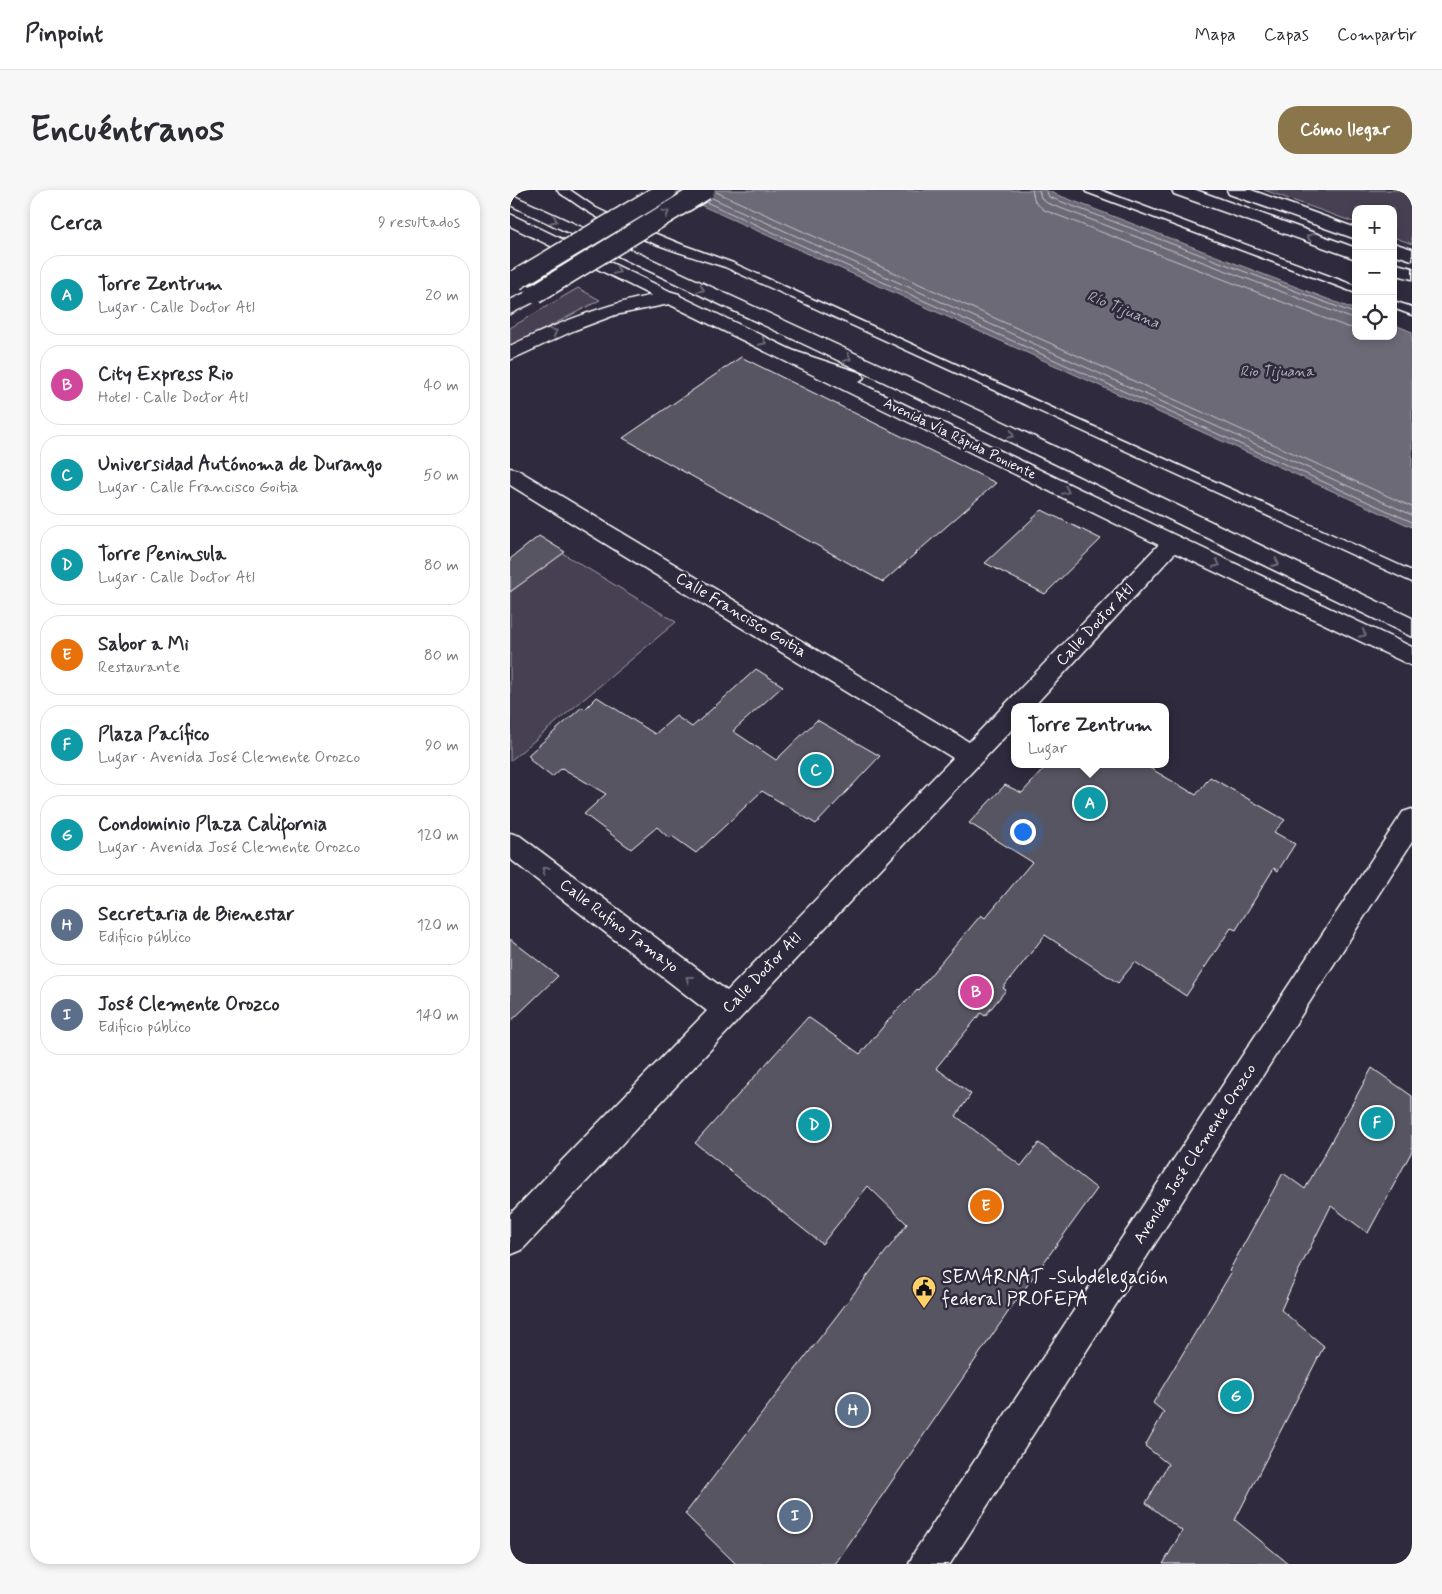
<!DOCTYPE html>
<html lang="es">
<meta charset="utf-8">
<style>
:root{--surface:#fff;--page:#f7f7f7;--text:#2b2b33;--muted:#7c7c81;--line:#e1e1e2;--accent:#8a764a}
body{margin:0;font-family:Mynerve,sans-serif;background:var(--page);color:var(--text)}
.controls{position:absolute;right:15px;top:15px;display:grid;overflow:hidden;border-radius:10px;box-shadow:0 2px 8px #0003}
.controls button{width:45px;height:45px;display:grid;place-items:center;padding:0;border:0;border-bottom:1px solid var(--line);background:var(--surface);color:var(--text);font:25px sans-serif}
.you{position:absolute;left:512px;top:641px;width:18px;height:18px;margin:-12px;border:4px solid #fff;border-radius:50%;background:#1a73e8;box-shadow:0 0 0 8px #1a73e833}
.badge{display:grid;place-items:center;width:32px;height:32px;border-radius:50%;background:var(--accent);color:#fff;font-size:16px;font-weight:700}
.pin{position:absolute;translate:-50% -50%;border:2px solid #fff;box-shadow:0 1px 5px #0006}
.popup{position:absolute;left:501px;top:513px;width:158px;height:65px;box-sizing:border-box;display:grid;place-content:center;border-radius:10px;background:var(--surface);filter:drop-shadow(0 1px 4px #0005);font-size:16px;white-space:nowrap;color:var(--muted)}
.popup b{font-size:19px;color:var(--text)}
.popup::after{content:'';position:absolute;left:50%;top:100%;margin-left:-10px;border:10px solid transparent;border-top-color:var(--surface)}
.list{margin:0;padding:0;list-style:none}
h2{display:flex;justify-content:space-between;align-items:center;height:65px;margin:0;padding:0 20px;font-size:21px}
h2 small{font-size:16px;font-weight:400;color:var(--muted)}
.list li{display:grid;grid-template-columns:32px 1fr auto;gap:15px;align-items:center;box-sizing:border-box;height:80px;margin:0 10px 10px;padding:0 10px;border:1px solid var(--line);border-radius:20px}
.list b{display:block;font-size:19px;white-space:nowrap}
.list p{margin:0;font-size:16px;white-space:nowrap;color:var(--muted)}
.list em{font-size:16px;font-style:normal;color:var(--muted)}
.icon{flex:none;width:28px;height:28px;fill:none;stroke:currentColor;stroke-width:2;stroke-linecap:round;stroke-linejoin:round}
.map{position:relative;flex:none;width:902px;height:1374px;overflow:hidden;border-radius:20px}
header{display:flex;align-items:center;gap:30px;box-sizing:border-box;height:70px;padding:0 25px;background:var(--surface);border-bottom:1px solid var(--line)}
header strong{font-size:24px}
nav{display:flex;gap:28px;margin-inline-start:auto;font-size:18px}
.intro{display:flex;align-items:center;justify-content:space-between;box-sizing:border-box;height:120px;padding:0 30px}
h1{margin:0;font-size:35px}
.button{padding:12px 22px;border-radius:20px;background:var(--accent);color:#fff;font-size:18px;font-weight:700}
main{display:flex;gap:30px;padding:0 30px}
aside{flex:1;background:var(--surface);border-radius:20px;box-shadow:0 2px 8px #0003}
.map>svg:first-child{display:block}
.green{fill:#464152;stroke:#a2a0a8}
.water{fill:#6d6a77;stroke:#a7a6ad}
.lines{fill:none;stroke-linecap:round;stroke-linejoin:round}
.shore{stroke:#c5c3c9;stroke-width:1}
.building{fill:#595564;stroke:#fff}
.service-casing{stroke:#fff;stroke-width:3}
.minor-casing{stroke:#fff;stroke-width:3}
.tertiary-casing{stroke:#fff;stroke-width:3}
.secondary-casing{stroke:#fff;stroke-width:3}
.primary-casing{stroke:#fff;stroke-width:3}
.trunk-casing{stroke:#fff;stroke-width:3}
.service{fill:#2f2a3d;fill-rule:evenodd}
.minor{fill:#2f2a3d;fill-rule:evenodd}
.tertiary{fill:#2f2a3d;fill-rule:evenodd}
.secondary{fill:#2f2a3d;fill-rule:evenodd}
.primary{fill:#2f2a3d;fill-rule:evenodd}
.trunk{fill:#2f2a3d;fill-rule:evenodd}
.primary-bridge-casing{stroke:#fff;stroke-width:22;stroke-linecap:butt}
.primary-bridge{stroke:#2f2a3d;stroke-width:19}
.oneway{stroke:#6d6a77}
.labels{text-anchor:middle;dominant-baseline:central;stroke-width:5;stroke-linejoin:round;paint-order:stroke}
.far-street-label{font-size:14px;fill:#fff;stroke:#2f2a3d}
.far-water-label{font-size:15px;font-style:italic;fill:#b6b4bb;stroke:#2f2a3d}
.street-label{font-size:16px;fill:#fff;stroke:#2f2a3d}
.near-poi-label{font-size:19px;fill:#fff;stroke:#2f2a3d;text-anchor:start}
</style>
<header>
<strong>Pinpoint</strong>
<nav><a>Mapa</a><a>Capas</a><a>Compartir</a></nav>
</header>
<div class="intro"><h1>Encuéntranos</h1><a class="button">Cómo llegar</a></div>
<main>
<aside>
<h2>Cerca<small>9 resultados</small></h2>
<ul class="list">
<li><span class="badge" style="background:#0f9aa8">A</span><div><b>Torre Zentrum</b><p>Lugar · Calle Doctor Atl</p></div><em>20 m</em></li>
<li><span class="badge" style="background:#d1479c">B</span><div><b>City Express Rio</b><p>Hotel · Calle Doctor Atl</p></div><em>40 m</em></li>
<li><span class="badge" style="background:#0f9aa8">C</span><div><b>Universidad Autónoma de Durango</b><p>Lugar · Calle Francisco Goitia</p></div><em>50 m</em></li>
<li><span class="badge" style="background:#0f9aa8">D</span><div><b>Torre Peninsula</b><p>Lugar · Calle Doctor Atl</p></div><em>80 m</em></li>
<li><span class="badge" style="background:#e8710a">E</span><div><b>Sabor a Mi</b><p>Restaurante</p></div><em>80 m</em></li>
<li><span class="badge" style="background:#0f9aa8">F</span><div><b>Plaza Pacífico</b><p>Lugar · Avenida José Clemente Orozco</p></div><em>90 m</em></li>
<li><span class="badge" style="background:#0f9aa8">G</span><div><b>Condominio Plaza California</b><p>Lugar · Avenida José Clemente Orozco</p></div><em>120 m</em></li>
<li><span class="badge" style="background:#5c6f8a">H</span><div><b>Secretaria de Bienestar</b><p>Edificio público</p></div><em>120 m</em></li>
<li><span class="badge" style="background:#5c6f8a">I</span><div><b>José Clemente Orozco</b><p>Edificio público</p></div><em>140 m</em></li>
</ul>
</aside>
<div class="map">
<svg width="902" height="1374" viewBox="0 0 902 1374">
<rect width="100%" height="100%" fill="#2f2a3d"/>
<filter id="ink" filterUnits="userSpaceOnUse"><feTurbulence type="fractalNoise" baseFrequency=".02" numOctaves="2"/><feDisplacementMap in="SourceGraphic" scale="10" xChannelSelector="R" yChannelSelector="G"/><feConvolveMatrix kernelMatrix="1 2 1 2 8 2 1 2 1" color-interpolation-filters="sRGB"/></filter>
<g filter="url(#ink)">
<!-- green -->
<path class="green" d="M 754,0 L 902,0 L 902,54 L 883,47 L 883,19 L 846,19 L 846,33 Z
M 68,98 L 90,110 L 0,157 L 0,138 Z
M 52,363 L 166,432 L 0,571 L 0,401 Z"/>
<!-- water -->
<path class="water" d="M 157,0 L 535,0 L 846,120 L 846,146 L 883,146 L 883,134 L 902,142 L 902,337 Z"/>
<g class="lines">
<!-- shore -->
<path class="shore" d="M 522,0 L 525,12 L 534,20 L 837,137 L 846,138
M 529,0 L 531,8 L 537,13 L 846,130
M 536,0 L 539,7 L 846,124
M 206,2 L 902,317
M 202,8 L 902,325
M 196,12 L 902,332"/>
</g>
<!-- building -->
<path class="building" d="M 231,167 L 486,293 L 373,392 L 113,248 Z
M 532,320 L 591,349 L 535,404 L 475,373 Z
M 29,346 L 55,362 L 0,402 L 0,369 Z
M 246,479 L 273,496 L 223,541 L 266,570 L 307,530 L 370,566 L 306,634 L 252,601 L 186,663 L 162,646 L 159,648 L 147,637 L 121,659 L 74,624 L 96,604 L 52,578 L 42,587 L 20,570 L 21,569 L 18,565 L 72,517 L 75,519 L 87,507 L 145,544 L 166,526 L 182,537 Z
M 538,574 L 633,574 L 686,605 L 700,587 L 775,630 L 764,642 L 785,654 L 768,681 L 764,678 L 726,740 L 721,738 L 676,806 L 625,772 L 608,793 L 535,745 L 493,798 L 496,800 L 475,826 L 471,823 L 426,878 L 461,904 L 446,926 L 511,976 L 529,953 L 587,999 L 503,1115 L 325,1374 L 226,1374 L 175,1324 L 397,1034 L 358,996 L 312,1054 L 185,953 L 298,827 L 350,864 L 394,812 L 395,813 L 407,799 L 408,800 L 471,725 L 475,728 L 522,672 L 459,633 L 495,595 L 512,603 Z
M 0,749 L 48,786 L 0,832 Z
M 862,878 L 902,906 L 902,961 L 858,1043 L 821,1016 L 788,1082 L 771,1120 L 814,1156 L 725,1330 L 779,1374 L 653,1374 L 672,1341 L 636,1313 L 658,1274 L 635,1256 L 654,1222 L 643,1213 L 721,1083 L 719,1081 L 773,983 L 795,999 Z"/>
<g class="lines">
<defs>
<path id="service" d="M 47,0 L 60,0 L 86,18 L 107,28 L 173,55 L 223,73 L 902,381 L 902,392 L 215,77 C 163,61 106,43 62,11 C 57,7 51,5 47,0 Z
M 575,0 L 590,0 L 846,96 L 846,103 L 576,2 Z
M 883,111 L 902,117 L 902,125 L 883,118 Z"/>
<path id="minor" d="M 902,619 L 902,652 L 440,1374 L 399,1374 L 405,1361 L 893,622 Z"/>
<path id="tertiary" d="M 0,278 L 8,280 L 459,552 L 655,348 L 663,345 L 671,348 L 674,353 L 523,517 L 505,517 L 505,536 L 12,1060 L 0,1065 L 0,1024 L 197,821 L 0,669 L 0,643 L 10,646 L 217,801 L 443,568 L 0,295 Z"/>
<path id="secondary" d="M 717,0 L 741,0 L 846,38 L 846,49 L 719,4 Z
M 0,24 L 671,348 L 902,457 L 902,476 L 655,358 L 0,36 Z
M 883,53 L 902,59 L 902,70 L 883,64 Z"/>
<path id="primary" d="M 25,98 L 32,100 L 34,104 L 32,108 L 0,124 L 0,110 Z
M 162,102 L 169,104 L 171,108 L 169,112 L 105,125 L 65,140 L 0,170 L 0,156 C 52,131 104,110 162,102 Z"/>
<path id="trunk" d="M 662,0 L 686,0 L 846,58 L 846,69 L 664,4 Z
M 0,4 L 483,227 L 902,428 L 902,447 L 469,237 L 0,15 Z
M 883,73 L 902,78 L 902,89 L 883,84 Z
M 281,160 L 351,183 L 354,187 L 351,191 L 344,193 L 274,170 L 271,166 L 274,162 Z"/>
</defs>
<!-- service casing -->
<use href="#service" class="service-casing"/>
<!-- minor casing -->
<use href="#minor" class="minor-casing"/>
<!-- tertiary casing -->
<use href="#tertiary" class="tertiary-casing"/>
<!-- secondary casing -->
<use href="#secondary" class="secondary-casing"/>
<!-- primary casing -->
<use href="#primary" class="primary-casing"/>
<!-- trunk casing -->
<use href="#trunk" class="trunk-casing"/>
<!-- service -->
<use href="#service" class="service"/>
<!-- minor -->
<use href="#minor" class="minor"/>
<!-- tertiary -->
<use href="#tertiary" class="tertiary"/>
<!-- secondary -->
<use href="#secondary" class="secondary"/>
<!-- primary -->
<use href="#primary" class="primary"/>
<!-- trunk -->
<use href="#trunk" class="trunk"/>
<defs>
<path id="primary-bridge" d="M 6,90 L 157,0
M 25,104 L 195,0"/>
</defs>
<!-- primary-bridge casing -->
<use href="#primary-bridge" class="primary-bridge-casing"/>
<!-- primary-bridge -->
<use href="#primary-bridge" class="primary-bridge"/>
</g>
<!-- one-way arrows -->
<defs><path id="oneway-chevron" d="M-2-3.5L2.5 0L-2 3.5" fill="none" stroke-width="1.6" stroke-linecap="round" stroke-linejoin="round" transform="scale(1.25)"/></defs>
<g class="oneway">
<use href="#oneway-chevron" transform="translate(156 23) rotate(-31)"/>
<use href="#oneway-chevron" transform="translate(44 30) rotate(25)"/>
<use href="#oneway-chevron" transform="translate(800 47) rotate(-160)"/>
<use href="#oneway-chevron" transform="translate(107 81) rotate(26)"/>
<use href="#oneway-chevron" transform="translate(191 99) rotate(25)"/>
<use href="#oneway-chevron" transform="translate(44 142) rotate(-27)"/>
<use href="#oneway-chevron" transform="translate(253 152) rotate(26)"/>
<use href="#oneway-chevron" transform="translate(338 168) rotate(25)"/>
<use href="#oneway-chevron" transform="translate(501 245) rotate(26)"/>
<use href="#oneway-chevron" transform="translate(556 301) rotate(26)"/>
<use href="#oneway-chevron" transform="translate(766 373) rotate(25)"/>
<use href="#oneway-chevron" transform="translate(707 374) rotate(25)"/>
<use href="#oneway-chevron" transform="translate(853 444) rotate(26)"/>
<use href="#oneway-chevron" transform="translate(35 680) rotate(-143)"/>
<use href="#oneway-chevron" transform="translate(179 789) rotate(-143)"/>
</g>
</g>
<!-- icons -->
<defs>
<symbol id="civic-pin" viewBox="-11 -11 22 30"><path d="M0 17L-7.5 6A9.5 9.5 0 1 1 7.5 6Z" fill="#ffd166" stroke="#2f2a3d"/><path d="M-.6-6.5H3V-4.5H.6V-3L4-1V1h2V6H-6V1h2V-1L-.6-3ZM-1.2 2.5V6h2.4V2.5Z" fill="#111"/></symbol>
</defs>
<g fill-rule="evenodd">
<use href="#civic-pin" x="400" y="1084" width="28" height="38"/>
</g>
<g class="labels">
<!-- far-street labels -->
<g class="far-street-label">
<text transform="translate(450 249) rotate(26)">Avenida Vía Rápida Poniente</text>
</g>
<!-- far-water labels -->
<g class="far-water-label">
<text transform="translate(613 120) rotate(22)">Río Tijuana</text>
<text x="767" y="182">Rio Tijuana</text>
</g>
<!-- street labels -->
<g class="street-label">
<text transform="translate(231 425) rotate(31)">Calle Francisco Goitia</text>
<text transform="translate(585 435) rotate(-47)">Calle Doctor Atl</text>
<text transform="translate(109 736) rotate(37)">Calle Rufino Tamayo</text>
<text transform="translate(252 783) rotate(-46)">Calle Doctor Atl</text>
<text transform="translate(685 964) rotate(-57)">Avenida José Clemente Orozco</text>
</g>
<!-- near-poi labels -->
<g class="near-poi-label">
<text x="432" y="1087">SEMARNAT -Subdelegación<tspan x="432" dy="22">federal PROFEPA</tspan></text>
</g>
</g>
</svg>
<div class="controls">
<button>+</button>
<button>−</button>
<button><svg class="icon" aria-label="locate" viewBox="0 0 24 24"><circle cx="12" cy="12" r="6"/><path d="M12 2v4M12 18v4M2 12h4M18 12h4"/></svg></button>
</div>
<div class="you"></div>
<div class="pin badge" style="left:580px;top:613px;background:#0f9aa8">A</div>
<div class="popup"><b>Torre Zentrum</b>Lugar</div>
<div class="pin badge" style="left:466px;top:802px;background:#d1479c">B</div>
<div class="pin badge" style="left:306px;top:580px;background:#0f9aa8">C</div>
<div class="pin badge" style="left:304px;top:935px;background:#0f9aa8">D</div>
<div class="pin badge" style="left:476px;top:1016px;background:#e8710a">E</div>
<div class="pin badge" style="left:867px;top:933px;background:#0f9aa8">F</div>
<div class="pin badge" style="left:726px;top:1206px;background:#0f9aa8">G</div>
<div class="pin badge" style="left:343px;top:1220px;background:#5c6f8a">H</div>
<div class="pin badge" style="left:285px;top:1326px;background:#5c6f8a">I</div>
</div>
</main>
